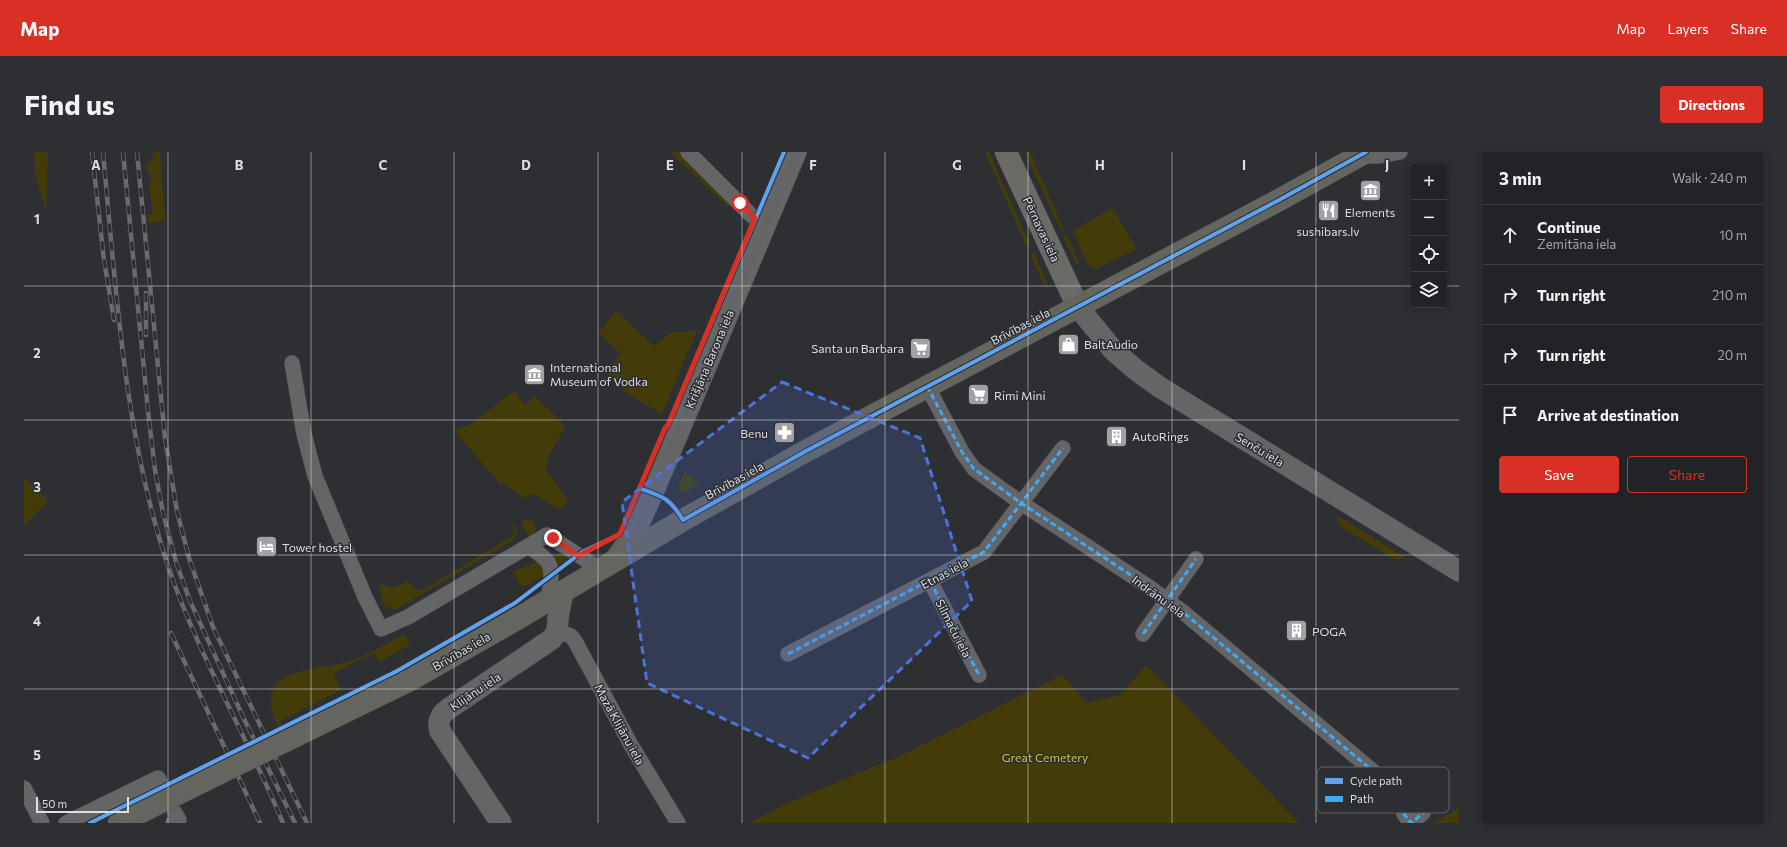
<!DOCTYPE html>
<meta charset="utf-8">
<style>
:root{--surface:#222326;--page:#2e2f32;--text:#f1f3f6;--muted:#a2a4a7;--line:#3f4043;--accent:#d93025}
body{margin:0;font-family:Commissioner,sans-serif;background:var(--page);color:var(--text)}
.controls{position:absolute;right:12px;top:12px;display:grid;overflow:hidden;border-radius:4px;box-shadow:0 2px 10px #0003}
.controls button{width:36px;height:36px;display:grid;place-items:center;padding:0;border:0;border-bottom:1px solid var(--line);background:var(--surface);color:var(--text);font:20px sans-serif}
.scale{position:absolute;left:12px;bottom:10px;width:93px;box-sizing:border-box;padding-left:4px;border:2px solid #dcdee1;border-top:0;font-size:11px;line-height:14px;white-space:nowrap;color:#dcdee1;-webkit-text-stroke:3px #2c2e33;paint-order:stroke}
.stop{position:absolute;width:12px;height:12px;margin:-9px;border:3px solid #d93025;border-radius:50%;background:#fff}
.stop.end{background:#d93025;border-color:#fff;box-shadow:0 1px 4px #0008}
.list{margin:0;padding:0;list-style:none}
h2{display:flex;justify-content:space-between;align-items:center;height:52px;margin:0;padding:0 16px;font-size:17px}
h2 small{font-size:13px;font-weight:400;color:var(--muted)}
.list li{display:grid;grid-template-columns:26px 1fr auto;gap:12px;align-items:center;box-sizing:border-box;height:60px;padding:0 16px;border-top:1px solid var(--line)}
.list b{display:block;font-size:15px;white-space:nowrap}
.list p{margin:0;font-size:13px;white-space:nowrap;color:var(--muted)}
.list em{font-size:13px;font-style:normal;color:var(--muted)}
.actions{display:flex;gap:8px;padding:12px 16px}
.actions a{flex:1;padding:9px 0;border:1px solid var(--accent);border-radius:4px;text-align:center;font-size:14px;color:var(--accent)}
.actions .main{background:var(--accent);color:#fff}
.icon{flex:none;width:22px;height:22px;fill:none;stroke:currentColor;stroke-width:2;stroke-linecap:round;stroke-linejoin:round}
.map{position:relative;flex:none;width:1435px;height:671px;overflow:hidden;border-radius:4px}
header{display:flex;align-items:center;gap:24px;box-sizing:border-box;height:56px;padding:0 20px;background:var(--accent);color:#fff}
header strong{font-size:19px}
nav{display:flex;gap:22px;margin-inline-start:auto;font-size:14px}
.intro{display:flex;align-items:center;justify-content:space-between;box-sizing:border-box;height:96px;padding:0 24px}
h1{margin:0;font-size:28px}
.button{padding:10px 18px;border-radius:4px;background:var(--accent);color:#fff;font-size:14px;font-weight:700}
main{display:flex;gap:24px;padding:0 24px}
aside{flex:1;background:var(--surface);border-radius:4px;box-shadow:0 2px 10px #0003}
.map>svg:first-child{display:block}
.green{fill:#433c09}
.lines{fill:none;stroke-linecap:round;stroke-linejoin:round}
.street-casing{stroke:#494b4e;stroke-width:16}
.secondary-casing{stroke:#494b4e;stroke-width:22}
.primary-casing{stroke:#494b4e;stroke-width:23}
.highway-casing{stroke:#494b4e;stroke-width:23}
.street{stroke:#646567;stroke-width:15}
.secondary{stroke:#646567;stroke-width:21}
.primary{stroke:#6a6a66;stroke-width:22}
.highway{stroke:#64655e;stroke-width:22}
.tram{stroke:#696a6d;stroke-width:1}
.rail-casing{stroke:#696a6d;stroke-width:4.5}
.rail{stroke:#2c2e33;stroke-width:3;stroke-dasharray:9;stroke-linecap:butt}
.highway-bridge-casing{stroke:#494b4e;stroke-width:23;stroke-linecap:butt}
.highway-bridge{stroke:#64655e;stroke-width:22}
.quiet{stroke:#3fa9f5;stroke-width:3;stroke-dasharray:6 3;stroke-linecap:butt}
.cycleway-casing{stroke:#2c2e33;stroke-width:6}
.cycleway{stroke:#60a3ed;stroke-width:4}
.route{stroke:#d93025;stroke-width:5}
.marked{fill:#4d72da;fill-opacity:0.2;stroke:#4d72da;stroke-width:3;stroke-dasharray:8 5;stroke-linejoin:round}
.grid{fill:none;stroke:#dcdee1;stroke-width:1;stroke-opacity:0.55}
.labels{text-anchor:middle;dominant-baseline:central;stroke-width:3;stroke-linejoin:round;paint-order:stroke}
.poi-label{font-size:12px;fill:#dcdee1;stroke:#2c2e33;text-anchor:start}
.street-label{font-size:12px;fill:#dcdee1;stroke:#2c2e33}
.park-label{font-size:12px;fill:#d1c155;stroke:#2c2e33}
.key{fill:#2c2e33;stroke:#616367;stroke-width:1}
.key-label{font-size:11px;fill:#dcdee1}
.grid-label{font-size:13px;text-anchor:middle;font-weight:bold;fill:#dcdee1;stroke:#2c2e33;stroke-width:3;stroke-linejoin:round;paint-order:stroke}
</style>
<header>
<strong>Map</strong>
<nav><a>Map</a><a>Layers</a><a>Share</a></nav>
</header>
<div class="intro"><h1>Find us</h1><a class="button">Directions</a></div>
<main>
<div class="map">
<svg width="1435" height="671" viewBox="0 0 1435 671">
<rect width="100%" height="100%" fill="#2d2f32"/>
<!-- green -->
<path class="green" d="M 9,0 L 24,0 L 22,59 L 13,30 Z
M 128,0 L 136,0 L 141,69 L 124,71 L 124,63 L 128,62 L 125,29 L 127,29 L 127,22 L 124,22 L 123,11 L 129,8 Z
M 646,0 L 655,0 L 704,48 L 705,56 Z
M 961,0 L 965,0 L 1006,93 L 1003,95 Z
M 1001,0 L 1006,0 L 1040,78 L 1037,79 Z
M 1089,56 L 1112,97 L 1071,117 L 1064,113 L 1049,79 Z
M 1043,83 L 1055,111 L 1052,112 L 1039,85 Z
M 1010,100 L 1024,133 L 1021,135 L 1006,102 Z
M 592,159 L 630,194 L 646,181 L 673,178 L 638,262 L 604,242 L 581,220 L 597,202 L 574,181 Z
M 489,239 L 501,253 L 510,244 L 533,265 L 541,276 L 524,305 L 522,318 L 545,350 L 535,357 L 507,341 L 501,347 L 479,330 L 476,332 L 430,278 L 448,272 Z
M 660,320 L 669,327 L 674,333 L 657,341 L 654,338 Z
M 0,325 L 24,349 L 1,373 L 0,373 Z
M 1313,363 L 1384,407 L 1370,407 L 1317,375 L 1313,369 Z
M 501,368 L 506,368 C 513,375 516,379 505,385 L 497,370 Z
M 491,373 L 494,381 L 489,388 L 371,458 L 360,454 L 355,432 C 367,437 373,436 383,429 L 393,438 L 399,438 L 492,382 L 488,375 Z
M 537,401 L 544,407 L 533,414 L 528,405 Z
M 517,408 L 524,421 L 502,434 L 496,433 L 489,420 Z
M 380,482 L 386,493 L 355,510 L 350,501 L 309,521 L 317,538 L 256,569 L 257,573 L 254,575 C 227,517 282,520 319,511 C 340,505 360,493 380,482 Z
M 1122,513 L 1275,671 L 725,671 L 766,650 L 876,604 L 1039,523 L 1062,551 L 1096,543 Z
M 1435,656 L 1435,671 L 1409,671 Z"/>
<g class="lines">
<defs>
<path id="street" d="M 664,0 L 728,64 L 743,71
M 1337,4 L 1355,4 L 1376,0
M 268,211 L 280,282 L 291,324 L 341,445 L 357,477 L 384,465 L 523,383 L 576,417
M 903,234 L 938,300 L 950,317 L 997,351 L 1125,435 L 1159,460 L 1399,661 L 1387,671 L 1380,662 L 1382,647
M 505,395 C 524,407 530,411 526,435 C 525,440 525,445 522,450
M 906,429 L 955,523
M 533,479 L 547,484 L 551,489 L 607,593 L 654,671
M 1119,482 L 1172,407
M 764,502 L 960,400 L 1039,296
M 0,636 L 18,671
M 42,671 L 134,626 L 137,633
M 149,671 L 155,668 L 151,661"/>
<path id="secondary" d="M 1054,155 L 1089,198 L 1112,218 L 1137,236 L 1435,419
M 591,408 L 611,380 L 629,341 L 772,0
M 477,671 L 416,579 C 413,569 416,563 424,557 L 528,487 L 533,479 L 534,466 L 539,439"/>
<path id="primary" d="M 982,0 L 1054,155"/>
<path id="highway" d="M 261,589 L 388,527 L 498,464 L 659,368 L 782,299 L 1255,48 L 1342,0
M 95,671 L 135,651"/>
</defs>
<!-- street casing -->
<use href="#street" class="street-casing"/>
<!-- secondary casing -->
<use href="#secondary" class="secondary-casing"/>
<!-- primary casing -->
<use href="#primary" class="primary-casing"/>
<!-- highway casing -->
<use href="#highway" class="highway-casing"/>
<!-- street -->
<use href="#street" class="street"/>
<!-- secondary -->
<use href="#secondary" class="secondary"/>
<!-- primary -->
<use href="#primary" class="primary"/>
<!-- highway -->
<use href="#highway" class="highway"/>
<!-- tram -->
<path class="tram" d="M 572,417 L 591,403 L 606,378 L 766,0
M 99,671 L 389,528 L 540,441 L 578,420 L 594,410 L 605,400 L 617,382 L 636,344 L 745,81 L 781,0"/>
<defs>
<path id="rail" d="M 68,0 L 80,108 L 90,168
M 79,0 C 92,138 100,282 144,414 C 174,503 223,584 259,671
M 99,0 L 124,259 L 131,318 L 139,361 L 152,410 L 166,449 L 220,567 L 271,671
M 113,0 L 141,286 L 153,359 L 165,406 L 189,475 L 283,671
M 122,141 L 122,183
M 147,481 L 236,671"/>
</defs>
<!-- rail casing -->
<use href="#rail" class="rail-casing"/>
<!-- rail -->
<use href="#rail" class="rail"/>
<defs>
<path id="highway-bridge" d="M 135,651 L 261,589"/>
</defs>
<!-- highway-bridge casing -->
<use href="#highway-bridge" class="highway-bridge-casing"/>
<!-- highway-bridge -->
<use href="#highway-bridge" class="highway-bridge"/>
<!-- quiet -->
<path class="quiet" d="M 903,234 L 938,300 L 950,317 L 997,351 L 1125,435 L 1159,460 L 1399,661 L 1387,671 L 1380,662 L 1382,647
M 906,429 L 955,523
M 1119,482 L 1172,407
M 764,502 L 960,400 L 1039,296"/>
<defs>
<path id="cycleway" d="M 615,336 C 639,345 645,345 659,368 L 782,299 L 1255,48 L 1342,0
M 66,671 L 373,519 L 491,451 L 558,400 L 596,382 L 641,276 L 644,273 L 760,0"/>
</defs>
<!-- cycleway casing -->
<use href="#cycleway" class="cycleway-casing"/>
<!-- cycleway -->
<use href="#cycleway" class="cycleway"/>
</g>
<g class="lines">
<!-- route -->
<path class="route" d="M 529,386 L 554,404 L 596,382 L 641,276 L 644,273 L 731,66 L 716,51"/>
</g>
<!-- marked area -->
<path class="marked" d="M 758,230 L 896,286 L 948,449 L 784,606 L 623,531 L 598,350 Z"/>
<!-- grid -->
<path class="grid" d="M 144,0 L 144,671M 287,0 L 287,671M 430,0 L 430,671M 574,0 L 574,671M 718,0 L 718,671M 861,0 L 861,671M 1004,0 L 1004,671M 1148,0 L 1148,671M 1292,0 L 1292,671M 0,134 L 1390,134M 1420,134 L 1435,134M 0,268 L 1435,268M 0,403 L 1435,403M 0,537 L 1435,537"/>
<!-- icons -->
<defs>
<symbol id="museum-square" viewBox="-11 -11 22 22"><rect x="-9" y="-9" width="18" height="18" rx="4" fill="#9fa1a4" stroke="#2c2e33"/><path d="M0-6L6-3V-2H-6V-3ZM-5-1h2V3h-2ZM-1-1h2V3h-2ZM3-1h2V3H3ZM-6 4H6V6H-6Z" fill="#fff"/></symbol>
<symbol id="restaurant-square" viewBox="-11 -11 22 22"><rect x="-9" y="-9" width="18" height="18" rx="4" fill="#9fa1a4" stroke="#2c2e33"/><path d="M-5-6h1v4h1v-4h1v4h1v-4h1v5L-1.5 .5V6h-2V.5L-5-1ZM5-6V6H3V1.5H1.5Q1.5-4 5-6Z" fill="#fff"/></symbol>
<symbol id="shop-square" viewBox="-11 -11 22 22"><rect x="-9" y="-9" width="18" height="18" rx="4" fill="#9fa1a4" stroke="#2c2e33"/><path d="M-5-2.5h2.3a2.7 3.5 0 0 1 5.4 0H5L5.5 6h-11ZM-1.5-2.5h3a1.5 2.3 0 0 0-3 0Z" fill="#fff"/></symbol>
<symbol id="supermarket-square" viewBox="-11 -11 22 22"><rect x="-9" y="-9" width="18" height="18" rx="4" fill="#9fa1a4" stroke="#2c2e33"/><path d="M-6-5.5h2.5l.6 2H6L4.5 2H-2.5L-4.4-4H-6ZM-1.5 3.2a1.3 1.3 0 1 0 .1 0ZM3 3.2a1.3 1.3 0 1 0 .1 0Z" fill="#fff"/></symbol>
<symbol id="pharmacy-square" viewBox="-11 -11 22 22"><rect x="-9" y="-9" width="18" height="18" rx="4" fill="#9fa1a4" stroke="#2c2e33"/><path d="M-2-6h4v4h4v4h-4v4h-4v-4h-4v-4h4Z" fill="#fff"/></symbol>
<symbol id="building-square" viewBox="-11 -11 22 22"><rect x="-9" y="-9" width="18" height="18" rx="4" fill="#9fa1a4" stroke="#2c2e33"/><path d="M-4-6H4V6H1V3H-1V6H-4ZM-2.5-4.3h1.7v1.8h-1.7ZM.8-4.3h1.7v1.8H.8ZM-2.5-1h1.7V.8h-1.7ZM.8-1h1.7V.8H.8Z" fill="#fff"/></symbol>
<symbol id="hotel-square" viewBox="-11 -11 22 22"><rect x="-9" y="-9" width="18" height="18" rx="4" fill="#9fa1a4" stroke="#2c2e33"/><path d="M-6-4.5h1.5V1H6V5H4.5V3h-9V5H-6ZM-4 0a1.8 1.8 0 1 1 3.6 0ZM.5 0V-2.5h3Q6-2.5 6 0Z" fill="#fff"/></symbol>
</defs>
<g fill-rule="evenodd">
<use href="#museum-square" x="1334" y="26" width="25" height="25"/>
<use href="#restaurant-square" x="1292" y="46" width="25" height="25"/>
<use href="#shop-square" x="1032" y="180" width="25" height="25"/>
<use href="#supermarket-square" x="884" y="184" width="25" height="25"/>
<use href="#museum-square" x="498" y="210" width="25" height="25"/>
<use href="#supermarket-square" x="942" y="230" width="25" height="25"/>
<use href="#pharmacy-square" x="748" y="268" width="25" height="25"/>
<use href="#building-square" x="1080" y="272" width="25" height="25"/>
<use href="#hotel-square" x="230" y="382" width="25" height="25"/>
<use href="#building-square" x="1260" y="466" width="25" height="25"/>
</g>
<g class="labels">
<!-- poi labels -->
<g class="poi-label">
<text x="1346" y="60" text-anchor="middle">Elements</text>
<text x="1304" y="79" text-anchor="middle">sushibars.lv</text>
<text x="1060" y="192">BaltAudio</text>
<text x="880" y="196" text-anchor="end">Santa un Barbara</text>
<text x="526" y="215">International<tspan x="526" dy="14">Museum of Vodka</tspan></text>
<text x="970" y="243">Rimi Mini</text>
<text x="744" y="281" text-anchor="end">Benu</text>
<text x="1108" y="284">AutoRings</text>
<text x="258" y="395">Tower hostel</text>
<text x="1288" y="479">POGA</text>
</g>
<!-- street labels -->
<g class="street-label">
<text transform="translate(1018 77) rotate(65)">Pērnavas iela</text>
<text transform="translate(996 174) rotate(-28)">Brīvības iela</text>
<text transform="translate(685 207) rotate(-67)">Krišjāņa Barona iela</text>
<text transform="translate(1236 297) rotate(31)">Senču iela</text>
<text transform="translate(710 328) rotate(-29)">Brīvības iela</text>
<text transform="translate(920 421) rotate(-28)">Etnas iela</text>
<text transform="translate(1135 444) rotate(36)">Indrānu iela</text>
<text transform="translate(930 476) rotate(63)">Silmaču iela</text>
<text transform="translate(437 499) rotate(-30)">Brīvības iela</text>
<text transform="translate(451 539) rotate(-34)">Klijānu iela</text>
<text transform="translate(596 572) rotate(61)">Mazā Klijānu iela</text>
</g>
<!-- park labels -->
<g class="park-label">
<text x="1021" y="605">Great Cemetery</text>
</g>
</g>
<!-- legend -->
<rect x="1293" y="615" width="132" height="46" rx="6" class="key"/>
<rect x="1301" y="626" width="18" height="6" fill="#60a3ed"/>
<rect x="1301" y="644" width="18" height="6" fill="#3fa9f5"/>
<g class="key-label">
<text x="1326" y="633">Cycle path</text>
<text x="1326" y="651">Path</text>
</g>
<g class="grid-label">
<text x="72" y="18">A</text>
<text x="215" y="18">B</text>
<text x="359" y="18">C</text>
<text x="502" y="18">D</text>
<text x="646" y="18">E</text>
<text x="789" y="18">F</text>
<text x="933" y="18">G</text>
<text x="1076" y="18">H</text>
<text x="1220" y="18">I</text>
<text x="1363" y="18">J</text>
<text x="13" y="72">1</text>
<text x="13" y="206">2</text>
<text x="13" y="340">3</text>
<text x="13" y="474">4</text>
<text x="13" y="608">5</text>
</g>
</svg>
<div class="controls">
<button>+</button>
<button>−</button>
<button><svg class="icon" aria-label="locate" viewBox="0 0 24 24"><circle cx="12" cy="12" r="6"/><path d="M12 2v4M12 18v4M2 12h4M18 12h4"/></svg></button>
<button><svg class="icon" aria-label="layers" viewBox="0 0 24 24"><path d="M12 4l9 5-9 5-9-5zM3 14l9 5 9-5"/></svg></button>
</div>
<div class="scale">50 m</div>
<div class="stop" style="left:716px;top:51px"></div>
<div class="stop end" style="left:529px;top:386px"></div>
</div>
<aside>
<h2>3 min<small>Walk · 240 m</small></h2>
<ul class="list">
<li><svg class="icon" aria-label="ahead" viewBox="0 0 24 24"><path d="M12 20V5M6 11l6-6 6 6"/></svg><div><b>Continue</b><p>Zemitāna iela</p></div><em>10 m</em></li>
<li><svg class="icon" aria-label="right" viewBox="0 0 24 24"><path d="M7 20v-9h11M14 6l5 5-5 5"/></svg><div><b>Turn right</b></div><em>210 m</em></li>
<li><svg class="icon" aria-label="right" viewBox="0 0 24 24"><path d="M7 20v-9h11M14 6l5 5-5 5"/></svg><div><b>Turn right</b></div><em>20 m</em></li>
<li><svg class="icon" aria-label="arrive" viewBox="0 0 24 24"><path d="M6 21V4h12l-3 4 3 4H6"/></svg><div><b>Arrive at destination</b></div></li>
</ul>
<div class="actions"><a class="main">Save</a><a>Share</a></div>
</aside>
</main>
